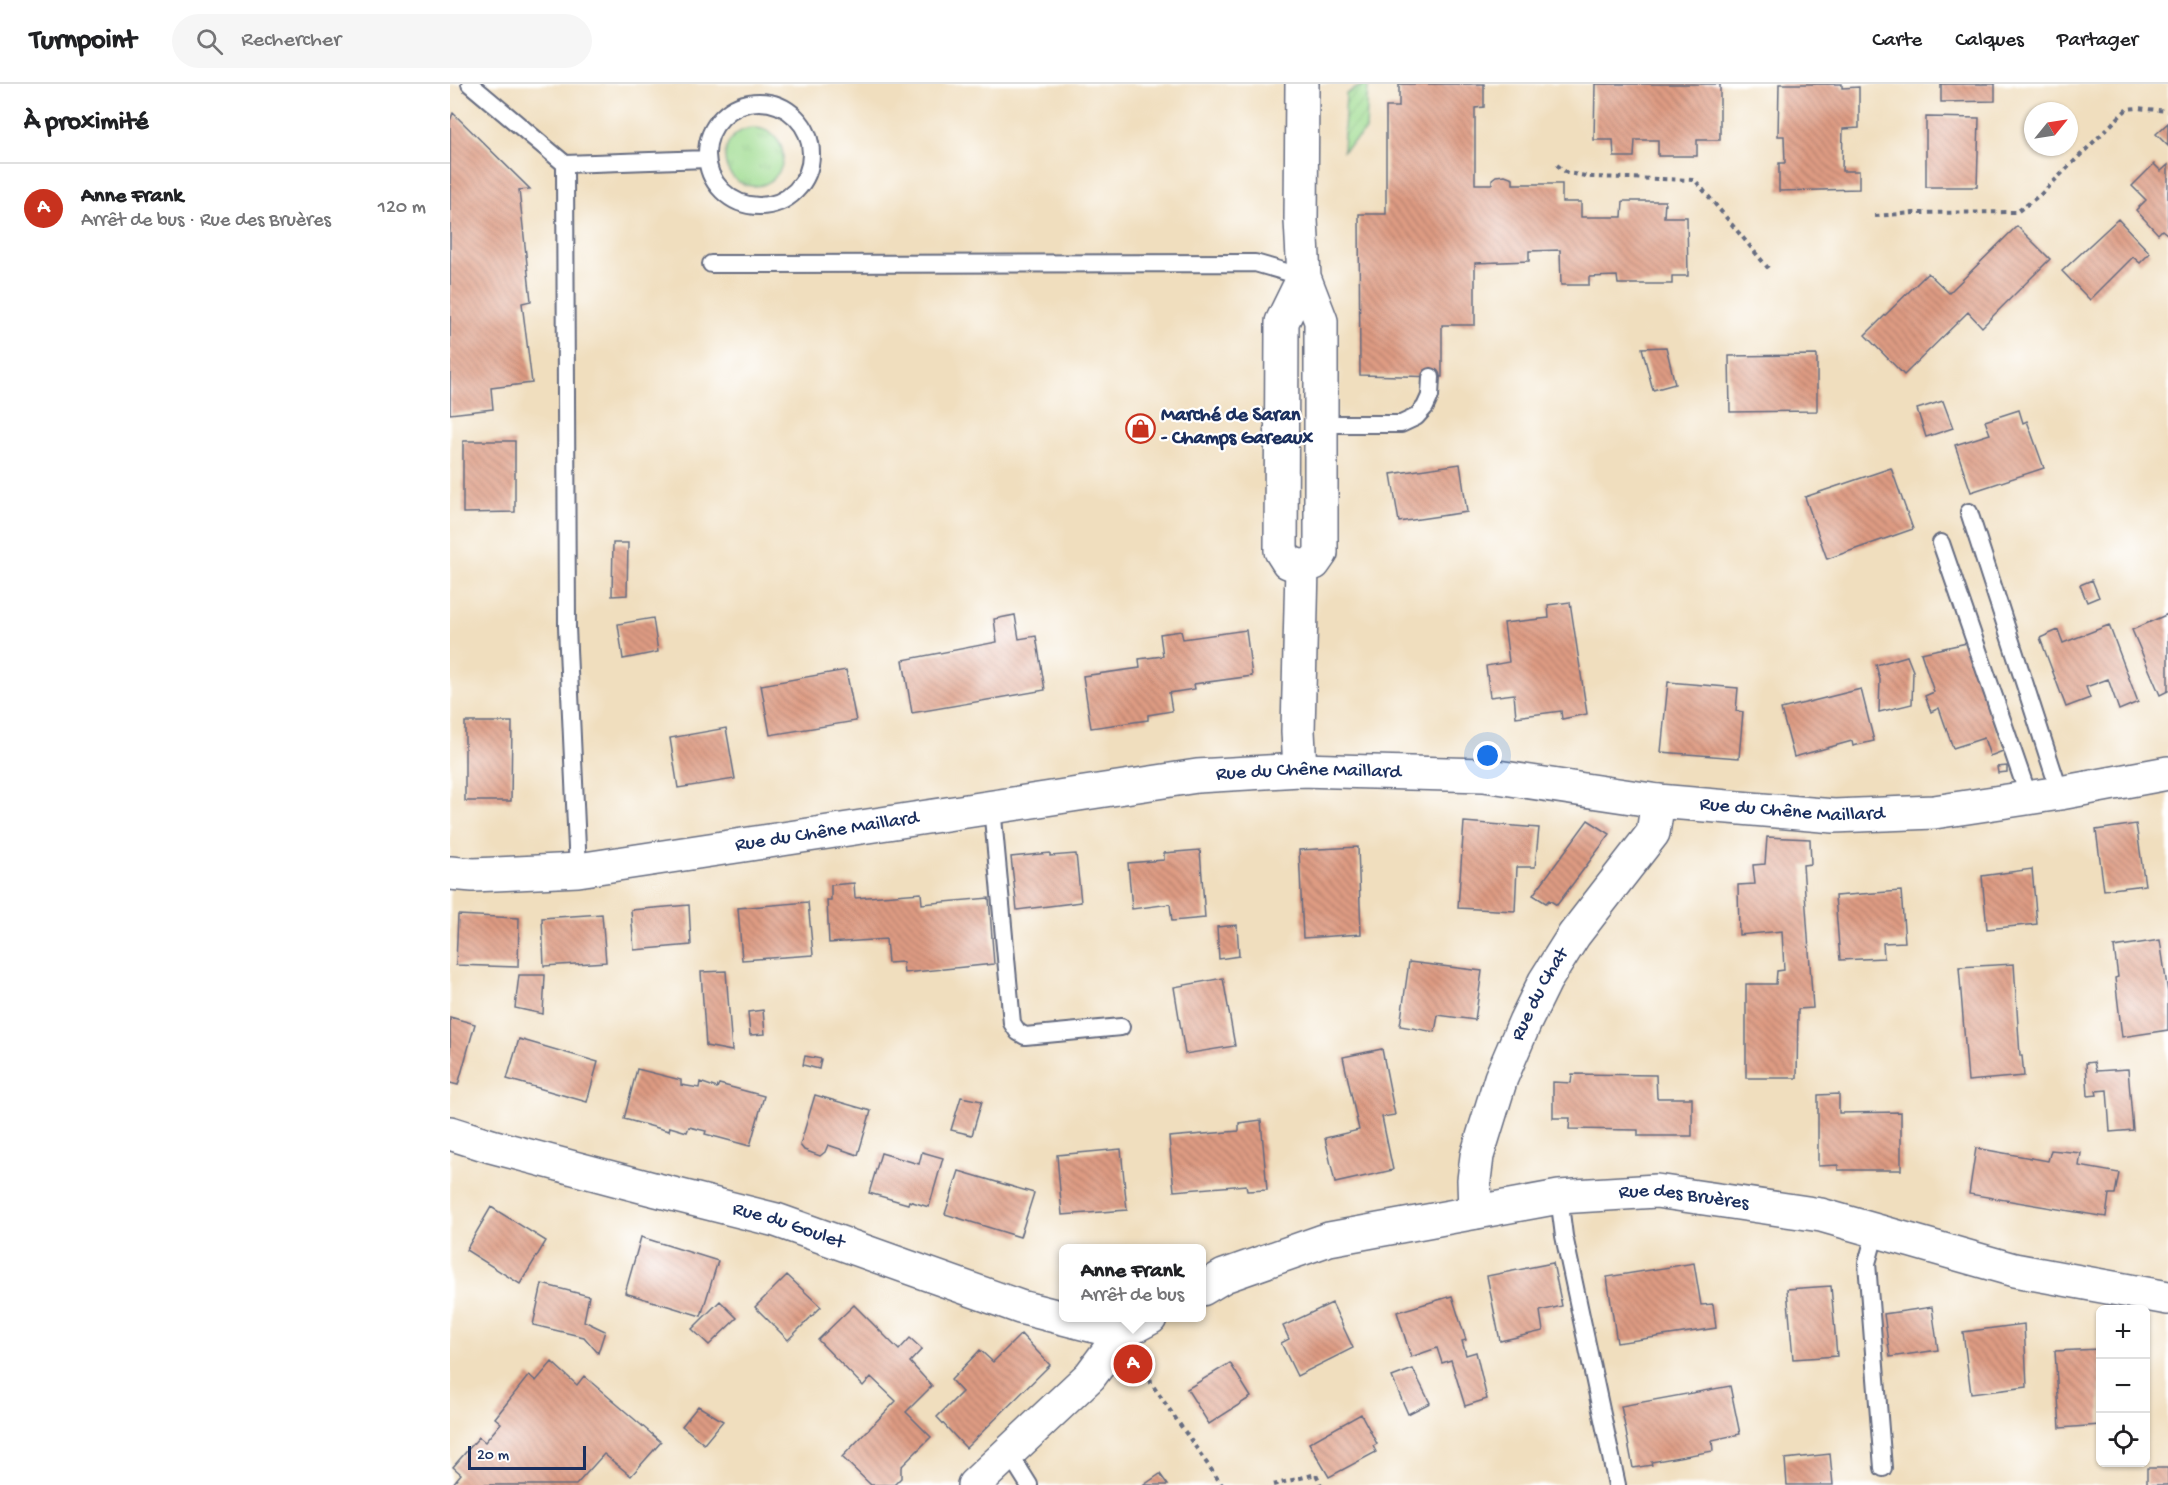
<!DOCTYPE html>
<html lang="fr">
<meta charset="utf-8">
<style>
:root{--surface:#fff;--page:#f6f6f6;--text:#202124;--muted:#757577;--line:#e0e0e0;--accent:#c8321e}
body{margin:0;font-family:"Gochi Hand",sans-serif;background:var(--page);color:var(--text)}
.controls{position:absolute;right:18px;bottom:18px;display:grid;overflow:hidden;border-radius:9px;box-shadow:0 2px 4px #0004}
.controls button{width:54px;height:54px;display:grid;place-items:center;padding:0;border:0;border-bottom:2px solid var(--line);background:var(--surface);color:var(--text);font:30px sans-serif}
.compass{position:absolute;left:1574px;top:18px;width:54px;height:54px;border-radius:50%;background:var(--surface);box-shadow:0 2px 4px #0004;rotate:60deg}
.scale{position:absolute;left:18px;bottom:15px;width:118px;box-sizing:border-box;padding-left:6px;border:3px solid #1b2f5e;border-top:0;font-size:16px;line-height:21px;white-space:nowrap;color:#1b2f5e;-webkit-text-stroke:4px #fff;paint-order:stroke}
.you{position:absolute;left:1038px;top:672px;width:21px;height:21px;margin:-15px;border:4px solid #fff;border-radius:50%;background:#1a73e8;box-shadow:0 0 0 9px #1a73e833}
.badge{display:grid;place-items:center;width:39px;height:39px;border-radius:50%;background:var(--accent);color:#fff;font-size:20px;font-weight:700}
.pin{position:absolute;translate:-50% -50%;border:3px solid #fff;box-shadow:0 2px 6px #0006}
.popup{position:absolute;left:609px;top:1160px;width:147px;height:78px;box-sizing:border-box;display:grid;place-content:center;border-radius:9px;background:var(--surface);filter:drop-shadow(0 2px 4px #0005);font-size:20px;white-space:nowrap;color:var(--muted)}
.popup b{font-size:22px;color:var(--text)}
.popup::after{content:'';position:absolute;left:50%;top:100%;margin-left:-12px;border:12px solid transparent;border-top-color:var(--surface)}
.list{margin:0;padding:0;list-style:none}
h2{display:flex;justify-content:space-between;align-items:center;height:78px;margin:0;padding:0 24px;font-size:26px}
h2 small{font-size:20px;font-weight:400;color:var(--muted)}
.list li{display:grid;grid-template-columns:39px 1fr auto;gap:18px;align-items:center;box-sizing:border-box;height:90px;padding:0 24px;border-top:2px solid var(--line)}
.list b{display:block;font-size:22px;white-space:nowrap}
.list p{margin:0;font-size:20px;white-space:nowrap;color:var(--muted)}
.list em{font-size:20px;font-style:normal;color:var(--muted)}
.icon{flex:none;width:33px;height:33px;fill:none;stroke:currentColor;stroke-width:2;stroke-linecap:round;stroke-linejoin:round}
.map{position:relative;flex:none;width:1718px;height:1401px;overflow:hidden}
header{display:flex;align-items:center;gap:36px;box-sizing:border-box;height:84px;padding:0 30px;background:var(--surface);border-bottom:2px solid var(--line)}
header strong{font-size:28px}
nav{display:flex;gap:33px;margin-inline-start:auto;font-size:21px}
.search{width:420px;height:54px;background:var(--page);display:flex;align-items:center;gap:15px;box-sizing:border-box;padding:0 21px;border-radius:33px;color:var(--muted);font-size:22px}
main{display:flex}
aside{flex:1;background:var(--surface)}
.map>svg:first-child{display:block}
.grass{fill:url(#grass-tufts);stroke:#5d8677;stroke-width:1.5}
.garden{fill:url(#garden-furrows);stroke:#5d8677;stroke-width:1.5}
.building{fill:url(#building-back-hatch)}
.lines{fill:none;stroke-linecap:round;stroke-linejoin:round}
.lane-casing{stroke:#666c80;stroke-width:20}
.street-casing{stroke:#666c80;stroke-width:36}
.path{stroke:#666c80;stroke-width:4;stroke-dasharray:4.5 4.5;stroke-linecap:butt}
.lane{stroke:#fff;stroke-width:16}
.street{stroke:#fff;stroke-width:33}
.labels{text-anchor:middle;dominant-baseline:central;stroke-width:4.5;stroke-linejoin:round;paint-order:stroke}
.poi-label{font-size:20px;font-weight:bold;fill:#1b2f5e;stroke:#fff;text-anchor:start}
.street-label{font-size:20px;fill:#1b2f5e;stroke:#fff}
</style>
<header>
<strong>Turnpoint</strong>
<div class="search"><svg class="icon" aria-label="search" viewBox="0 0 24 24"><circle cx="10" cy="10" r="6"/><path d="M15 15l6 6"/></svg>Rechercher</div>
<nav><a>Carte</a><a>Calques</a><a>Partager</a></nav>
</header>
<main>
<aside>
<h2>À proximité<small></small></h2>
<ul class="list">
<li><span class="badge">A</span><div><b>Anne Frank</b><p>Arrêt de bus · Rue des Bruères</p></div><em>120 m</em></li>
</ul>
</aside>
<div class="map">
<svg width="1718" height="1401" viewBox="0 0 1718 1401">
<defs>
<pattern id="grass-tufts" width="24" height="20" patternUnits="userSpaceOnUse" patternTransform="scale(1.5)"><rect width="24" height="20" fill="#9fdc90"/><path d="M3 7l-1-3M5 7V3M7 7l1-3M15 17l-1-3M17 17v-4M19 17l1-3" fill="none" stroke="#88bd7f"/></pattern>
<pattern id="garden-furrows" width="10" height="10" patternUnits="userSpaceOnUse" patternTransform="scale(1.5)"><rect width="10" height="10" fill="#9fdc90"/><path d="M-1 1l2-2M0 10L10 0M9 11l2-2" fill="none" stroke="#88bd7f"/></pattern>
<pattern id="building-back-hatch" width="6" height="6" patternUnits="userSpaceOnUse" patternTransform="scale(1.5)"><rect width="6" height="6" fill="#de9b82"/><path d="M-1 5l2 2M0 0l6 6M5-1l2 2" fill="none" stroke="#b37f6e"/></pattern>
</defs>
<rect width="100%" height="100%" fill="#fff"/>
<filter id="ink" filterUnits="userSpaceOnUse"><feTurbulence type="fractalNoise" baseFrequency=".0167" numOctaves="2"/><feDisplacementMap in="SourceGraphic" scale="12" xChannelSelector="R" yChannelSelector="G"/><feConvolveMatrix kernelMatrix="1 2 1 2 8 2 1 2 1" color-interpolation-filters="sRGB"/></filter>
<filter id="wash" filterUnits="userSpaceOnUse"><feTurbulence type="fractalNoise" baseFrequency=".008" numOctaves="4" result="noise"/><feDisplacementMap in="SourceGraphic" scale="24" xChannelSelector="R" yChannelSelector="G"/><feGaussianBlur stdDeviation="1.35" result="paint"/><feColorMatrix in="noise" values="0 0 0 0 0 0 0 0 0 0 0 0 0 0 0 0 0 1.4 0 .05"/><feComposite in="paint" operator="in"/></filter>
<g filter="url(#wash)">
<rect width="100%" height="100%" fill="#f0debe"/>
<!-- grass -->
<path class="grass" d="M275 73a29 29 0 1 1 58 0a29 29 0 1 1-58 0Z"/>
<!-- garden -->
<path class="garden" d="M 914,0 L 918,0 L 916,47 L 893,67 L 896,10 Z"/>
<g id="blocks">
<!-- building -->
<path class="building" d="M 949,0 L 1034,0 L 1034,23 L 1025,24 L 1025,100 L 1042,100 L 1042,95 L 1046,92 L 1055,91 L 1063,94 L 1063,100 L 1112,100 L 1112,118 L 1131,118 L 1131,133 L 1172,133 L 1173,117 L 1215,117 L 1214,133 L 1237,133 L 1238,192 L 1222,192 L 1222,200 L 1168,200 L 1167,192 L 1139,193 L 1139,201 L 1111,201 L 1110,166 L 1079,167 L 1079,177 L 1025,179 L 1025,241 L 992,241 L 992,293 L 910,291 L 909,130 L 936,130 L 936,23 L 949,23 Z
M 1145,0 L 1270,0 L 1270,56 L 1247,56 L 1247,72 L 1208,72 L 1208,56 L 1185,56 L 1184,73 L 1164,73 L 1163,56 L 1144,56 Z
M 1329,0 L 1392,0 L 1392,4 L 1409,3 L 1409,44 L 1393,45 L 1392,87 L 1409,87 L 1409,105 L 1329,107 L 1329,79 L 1335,79 L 1334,52 L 1328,52 Z
M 1491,0 L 1545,0 L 1545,17 L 1491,18 Z
M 3,29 L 80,105 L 69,106 L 81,217 L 72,219 L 82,299 L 41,304 L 43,325 L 0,330 L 0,37 Z
M 1476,33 L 1529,34 L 1527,103 L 1476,103 Z
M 1718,39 L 1718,62 L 1706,50 Z
M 1704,80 L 1711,87 L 1718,81 L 1718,151 L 1712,146 L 1708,150 L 1686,126 L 1696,116 L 1682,102 Z
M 1668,135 L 1700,169 L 1690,179 L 1683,173 L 1640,216 L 1612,187 Z
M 1567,142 L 1600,175 L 1532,243 L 1518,228 L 1454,291 L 1415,251 L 1478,189 L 1499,209 Z
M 1216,263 L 1225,300 L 1203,306 L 1192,264 Z
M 1367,271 L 1367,327 L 1280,328 L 1279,272 Z
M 1493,317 L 1503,344 L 1476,353 L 1467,325 Z
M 1569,326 L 1573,339 L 1577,337 L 1594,384 L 1521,408 L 1505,361 L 1540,350 L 1535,337 Z
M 13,357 L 65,357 L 65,428 L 13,429 Z
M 1010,380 L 1017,428 L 949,438 L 941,390 Z
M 1441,384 L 1463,445 L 1377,475 L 1355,413 Z
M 163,459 L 178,459 L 177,511 L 162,512 Z
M 1642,496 L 1649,513 L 1637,518 L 1630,501 Z
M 1120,518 L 1137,630 L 1112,635 L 1111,627 L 1066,633 L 1064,610 L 1040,613 L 1036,582 L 1059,578 L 1054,539 L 1099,534 L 1098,521 Z
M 1718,530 L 1718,607 L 1710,611 L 1682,546 Z
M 565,531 L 569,555 L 586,552 L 595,606 L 462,629 L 453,576 L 547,558 L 544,535 Z
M 203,534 L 208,568 L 173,575 L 168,540 Z
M 1659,541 L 1688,618 L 1669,626 L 1658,595 L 1636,603 L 1640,614 L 1616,623 L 1590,554 L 1608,546 L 1613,559 Z
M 796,546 L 802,592 L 744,600 L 745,605 L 719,609 L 722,627 L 698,631 L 698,636 L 641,644 L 633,592 L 690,584 L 689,575 L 713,572 L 710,550 L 731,547 L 733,555 Z
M 1517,559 L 1553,667 L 1540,672 L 1534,654 L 1503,664 L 1489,624 L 1481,628 L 1475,612 L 1484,608 L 1471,569 Z
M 1457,572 L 1463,587 L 1462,620 L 1429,628 L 1430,596 L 1426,581 Z
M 396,586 L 406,637 L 320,651 L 311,601 Z
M 1218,598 L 1288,604 L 1286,627 L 1293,628 L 1289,674 L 1211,668 Z
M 1411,605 L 1424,657 L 1403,662 L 1402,657 L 1344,673 L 1331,625 Z
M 15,638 L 62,638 L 61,717 L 15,717 Z
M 276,644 L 285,695 L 228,704 L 220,654 Z
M 1557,682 L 1557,688 L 1548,689 L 1547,683 Z
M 1138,736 L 1160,750 L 1107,821 L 1099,816 L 1096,819 L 1083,811 Z
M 1014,738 L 1089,744 L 1085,783 L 1067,783 L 1065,827 L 1008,824 Z
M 1686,740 L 1695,801 L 1654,806 L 1646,746 Z
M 1317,753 L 1360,755 L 1361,780 L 1353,781 L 1363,924 L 1348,925 L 1347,994 L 1296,994 L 1296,900 L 1326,900 L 1327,887 L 1334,886 L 1332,847 L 1289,851 L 1288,801 L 1305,800 L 1303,781 L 1315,780 Z
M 908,763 L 911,850 L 853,854 L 849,766 Z
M 750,766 L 755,834 L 722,837 L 720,820 L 682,825 L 678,779 L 714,776 L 714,769 Z
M 600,769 L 600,772 L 626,770 L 631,818 L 567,826 L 561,773 Z
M 1582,785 L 1587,840 L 1537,845 L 1532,792 Z
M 404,799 L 405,814 L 471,809 L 472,820 L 539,814 L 544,880 L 454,889 L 453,878 L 438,879 L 436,855 L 379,859 L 377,816 L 381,816 L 381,801 Z
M 1451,807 L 1455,858 L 1433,859 L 1434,874 L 1390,876 L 1385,812 Z
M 358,818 L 363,871 L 292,876 L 288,824 Z
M 239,821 L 241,861 L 184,866 L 181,826 Z
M 152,830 L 156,878 L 94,882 L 92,834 Z
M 8,831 L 69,834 L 68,883 L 6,881 Z
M 787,841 L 789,872 L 769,875 L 767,843 Z
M 1710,856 L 1718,909 L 1718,946 L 1672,953 L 1665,894 L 1668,893 L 1664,863 Z
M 959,878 L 1032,887 L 1025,936 L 988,931 L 985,948 L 950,942 Z
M 1564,880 L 1570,972 L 1572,972 L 1574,992 L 1518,997 L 1509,883 Z
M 276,887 L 282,967 L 256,962 L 251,888 Z
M 69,891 L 95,891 L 93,930 L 65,924 Z
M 773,894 L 785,962 L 735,970 L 724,903 Z
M 313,926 L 315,950 L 300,951 L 298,928 Z
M 0,933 L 25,940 L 8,1001 L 0,999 Z
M 69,955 L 148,978 L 137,1018 L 57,995 Z
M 932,965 L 945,1031 L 932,1033 L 943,1086 L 885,1099 L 875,1054 L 909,1046 L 893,973 Z
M 355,972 L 371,975 L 369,985 L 353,981 Z
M 1644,978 L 1646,987 L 1678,985 L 1683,1046 L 1660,1048 L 1657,1006 L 1646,1007 L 1647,1011 L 1638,1012 L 1636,979 Z
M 187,985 L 231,996 L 231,1001 L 249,1004 L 250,998 L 267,1004 L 269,1000 L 314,1012 L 300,1062 L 255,1050 L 256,1047 L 239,1043 L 237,1048 L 220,1043 L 219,1047 L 174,1035 Z
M 1122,990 L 1206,991 L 1207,1014 L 1242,1014 L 1242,1052 L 1188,1052 L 1188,1046 L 1119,1045 L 1120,1034 L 1103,1034 L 1103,998 L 1121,999 Z
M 1389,1010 L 1389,1029 L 1451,1028 L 1451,1086 L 1388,1086 L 1388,1081 L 1368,1082 L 1368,1011 Z
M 365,1011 L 421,1027 L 408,1071 L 378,1061 L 375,1068 L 370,1072 L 354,1066 L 350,1061 Z
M 511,1013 L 532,1017 L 522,1051 L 501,1046 Z
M 811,1036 L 817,1106 L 797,1107 L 796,1101 L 724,1107 L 719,1053 L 789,1047 L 789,1039 Z
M 1526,1064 L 1598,1077 L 1601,1066 L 1631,1069 L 1629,1082 L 1669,1089 L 1665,1110 L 1659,1110 L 1656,1133 L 1519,1110 Z
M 671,1065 L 677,1126 L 612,1131 L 607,1071 Z
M 472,1068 L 493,1074 L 479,1123 L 459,1117 L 458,1120 L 419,1109 L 431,1069 L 469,1080 Z
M 509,1087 L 584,1109 L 570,1153 L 495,1130 Z
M 41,1123 L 96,1157 L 70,1200 L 16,1166 Z
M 191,1153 L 268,1177 L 251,1232 L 175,1209 Z
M 1103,1179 L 1112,1222 L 1090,1227 L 1093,1247 L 1050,1257 L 1037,1192 Z
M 1244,1179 L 1251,1221 L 1263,1220 L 1266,1244 L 1167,1259 L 1157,1193 Z
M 337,1191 L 371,1223 L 338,1256 L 305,1223 Z
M 92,1200 L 139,1212 L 134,1237 L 155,1247 L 148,1269 L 134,1253 L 83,1241 Z
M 1381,1202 L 1387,1272 L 1343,1275 L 1337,1205 Z
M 1002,1212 L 1016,1256 L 1012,1257 L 1016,1271 L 1026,1268 L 1037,1315 L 1015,1322 L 1001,1276 L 992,1279 L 987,1264 L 961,1273 L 947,1228 Z
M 270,1217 L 287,1234 L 259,1261 L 242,1245 Z
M 882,1219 L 903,1264 L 847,1292 L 831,1259 L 839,1255 L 833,1242 Z
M 404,1221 L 449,1266 L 460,1254 L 472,1265 L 460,1278 L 482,1302 L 456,1328 L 481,1353 L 451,1383 L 451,1394 L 444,1401 L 421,1401 L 392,1373 L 446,1317 L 421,1293 L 413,1302 L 368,1256 Z
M 1482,1223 L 1488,1266 L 1440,1273 L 1434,1230 Z
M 1574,1240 L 1577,1303 L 1521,1310 L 1513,1248 Z
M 571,1250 L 600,1281 L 516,1364 L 487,1333 L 512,1308 L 501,1296 L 530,1266 L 543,1278 Z
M 1650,1265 L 1650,1341 L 1610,1344 L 1605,1267 Z
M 102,1278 L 127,1301 L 134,1292 L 211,1358 L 181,1392 L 154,1370 L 126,1401 L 2,1401 L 11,1390 L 3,1383 L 29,1353 L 35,1358 L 51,1339 L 45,1334 L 79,1291 L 86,1297 Z
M 780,1279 L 801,1313 L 759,1340 L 737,1305 Z
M 963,1285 L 980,1319 L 958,1330 L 942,1293 Z
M 1280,1302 L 1290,1350 L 1262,1356 L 1263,1367 L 1201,1378 L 1202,1381 L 1183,1384 L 1171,1322 Z
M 248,1322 L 273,1337 L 254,1360 L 232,1342 Z
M 911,1330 L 927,1360 L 923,1362 L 926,1368 L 879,1393 L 859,1359 Z
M 1380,1370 L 1383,1401 L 1337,1401 L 1335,1375 Z
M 1697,1384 L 1718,1384 L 1718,1401 L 1697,1401 Z
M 710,1390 L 718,1401 L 694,1401 Z"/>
</g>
</g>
<g filter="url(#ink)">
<use href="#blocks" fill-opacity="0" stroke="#666c80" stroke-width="1.5"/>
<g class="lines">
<defs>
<path id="lane" d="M 20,0 L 115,80 L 257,75
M257 70a52 52 0 1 1 104 0a52 52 0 1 1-104 0Z
M 115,80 L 117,543 L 128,786
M 261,180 L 805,179 L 854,193
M 871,340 L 951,340 L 966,333 L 975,323 L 980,312 L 981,293
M 1519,428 L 1610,709
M 1491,459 L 1579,714
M 542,723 L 562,939 L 568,948 L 575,952 L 671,943
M 1109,1113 L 1114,1152 L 1167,1401
M 1426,1147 L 1417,1179 L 1433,1384
M 559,1369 L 579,1401"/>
<g id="street">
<path d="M 852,0 L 851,136 L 854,193 L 871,237 L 871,469 L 864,479 L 852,483 L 838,478 L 831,467 L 832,238 L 854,193"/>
<path d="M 850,686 L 848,647 L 852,483"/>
<path id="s1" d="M 0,789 L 23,791 L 128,786 L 747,692 L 850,686 L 1034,691 L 1208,717 L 1384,732 L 1484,728 L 1610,709 L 1718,689"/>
<path id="s2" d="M 0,1049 L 41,1062 L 199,1104 L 326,1136 L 570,1223 L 672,1249"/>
<path id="s3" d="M 1025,1128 L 1024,1096 L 1027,1072 L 1051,994 L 1075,938 L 1095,897 L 1124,851 L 1203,749 L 1208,717"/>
<path id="s4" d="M 752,1205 L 774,1192 L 879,1155 L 1109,1113 L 1206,1107 L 1371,1131 L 1564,1186 L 1718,1214"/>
<path d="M 524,1401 L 640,1292 L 672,1249 L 700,1234"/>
</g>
</defs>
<!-- lane casing -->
<use href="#lane" class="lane-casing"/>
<!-- street casing -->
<use href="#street" class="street-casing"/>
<!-- path -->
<path class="path" d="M 1107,81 L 1117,89 L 1142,93 L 1245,96 L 1318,184
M 1425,132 L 1464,129 L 1567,128 L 1590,111 L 1677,25 L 1687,24 L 1718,27
M 698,1277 L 701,1299 L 772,1401
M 823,1401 L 866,1390 L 871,1401"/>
<!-- lane -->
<use href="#lane" class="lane"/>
<!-- street -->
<use href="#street" class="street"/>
</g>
</g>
<!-- icons -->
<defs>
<symbol id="shop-ring" viewBox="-11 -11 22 22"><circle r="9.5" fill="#fff" stroke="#c8321e" stroke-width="1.5"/><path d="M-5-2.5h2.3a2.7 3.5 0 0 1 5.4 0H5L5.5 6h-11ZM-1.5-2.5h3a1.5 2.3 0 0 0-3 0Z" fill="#c8321e"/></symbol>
</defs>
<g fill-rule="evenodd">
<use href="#shop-ring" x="674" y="328" width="33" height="33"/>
</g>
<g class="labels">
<!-- poi labels -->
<g class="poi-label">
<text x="711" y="332">Marché de Saran<tspan x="711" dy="23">- Champs Gareaux</tspan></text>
</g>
<!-- street labels -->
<g class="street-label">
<text stroke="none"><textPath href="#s1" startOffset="866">Rue du Chêne Maillard</textPath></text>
<text stroke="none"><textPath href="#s1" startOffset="1352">Rue du Chêne Maillard</textPath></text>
<text stroke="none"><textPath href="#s1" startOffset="380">Rue du Chêne Maillard</textPath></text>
<text stroke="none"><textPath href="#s3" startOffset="230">Rue du Chat</textPath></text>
<text stroke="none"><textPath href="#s4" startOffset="496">Rue des Bruères</textPath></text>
<text stroke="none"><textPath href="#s2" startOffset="351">Rue du Goulet</textPath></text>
</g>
</g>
</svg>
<div class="controls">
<button>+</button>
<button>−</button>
<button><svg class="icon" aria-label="locate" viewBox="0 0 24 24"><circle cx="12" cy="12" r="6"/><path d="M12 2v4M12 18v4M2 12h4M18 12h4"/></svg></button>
</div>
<svg class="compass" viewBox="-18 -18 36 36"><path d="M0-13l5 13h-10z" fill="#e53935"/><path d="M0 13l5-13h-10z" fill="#757577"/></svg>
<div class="scale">20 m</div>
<div class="you"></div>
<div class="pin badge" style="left:683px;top:1280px">A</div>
<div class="popup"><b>Anne Frank</b>Arrêt de bus</div>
</div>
</main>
